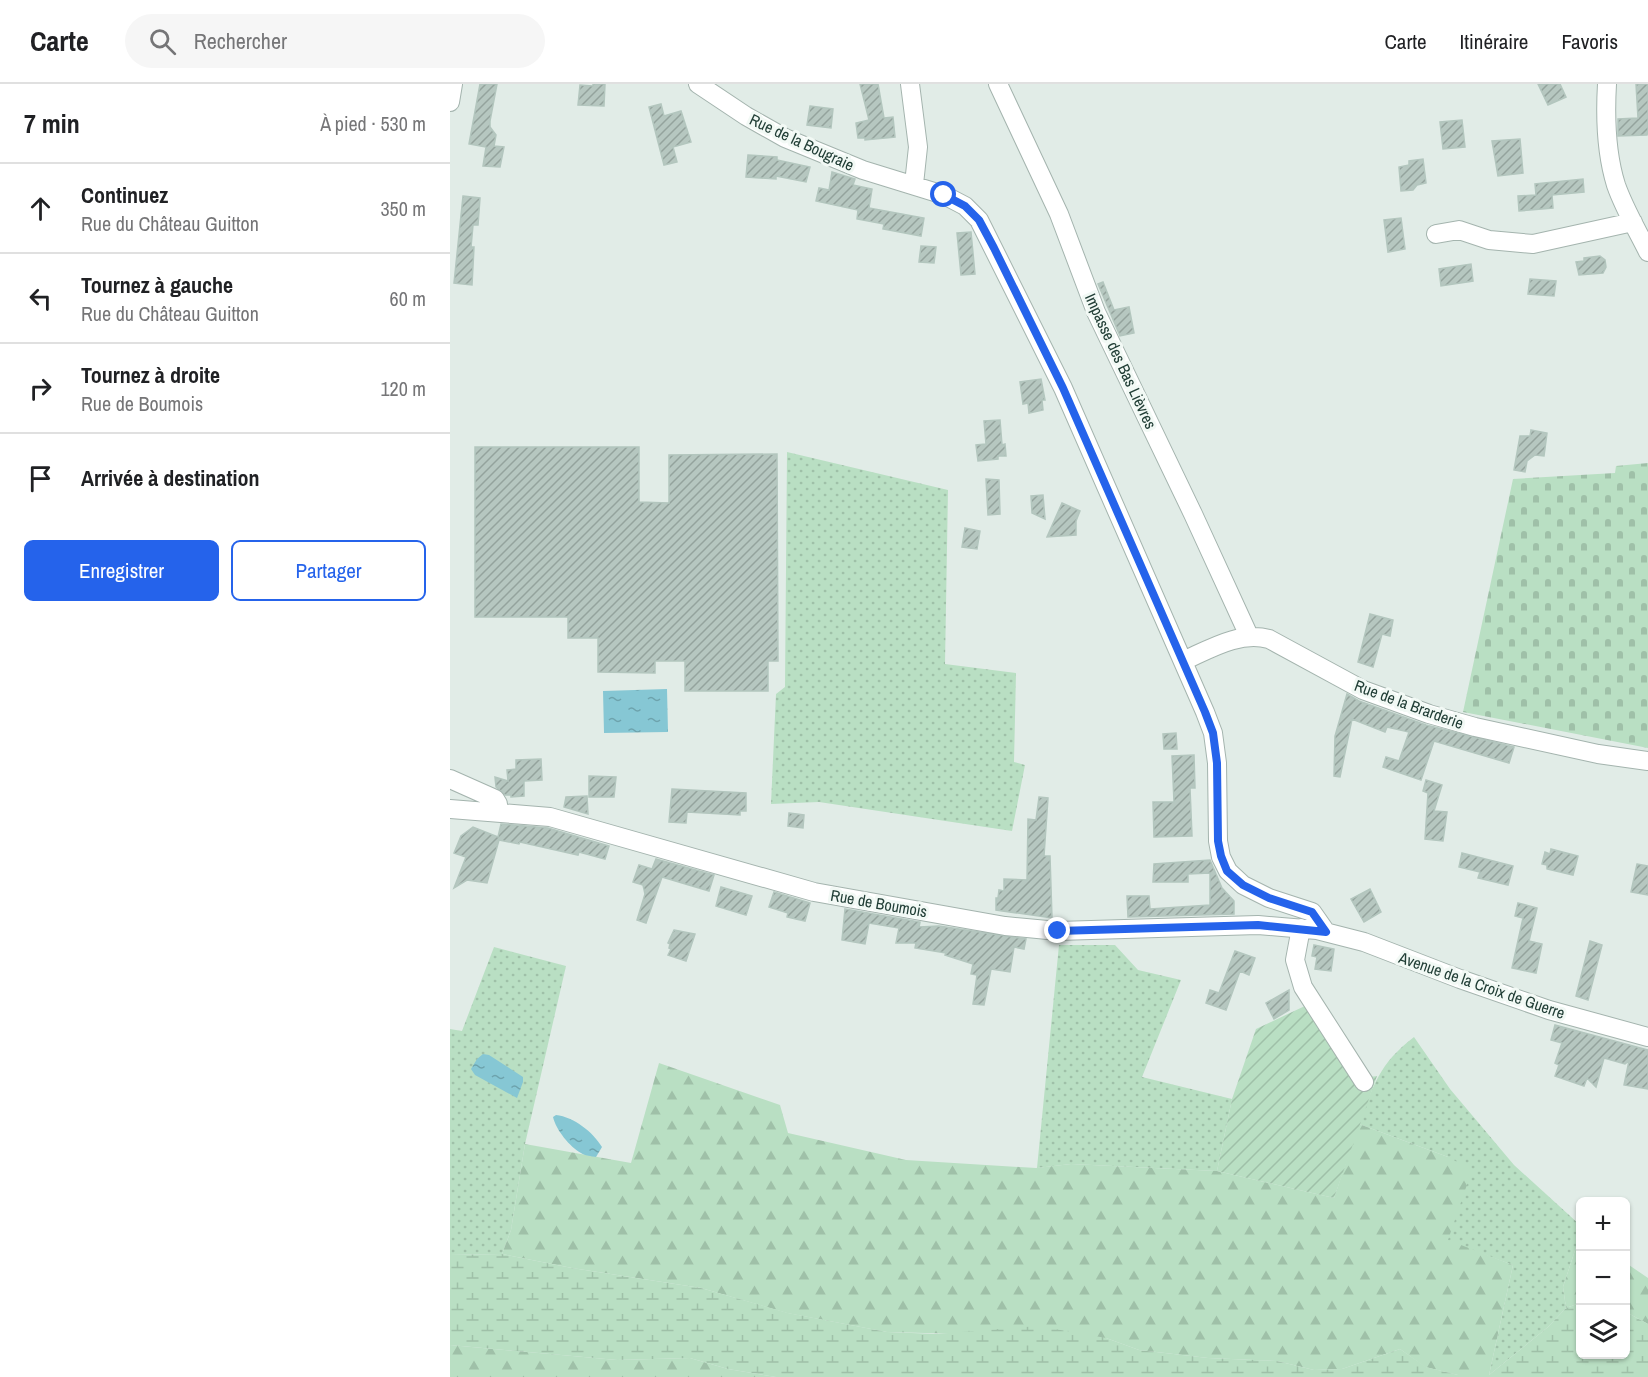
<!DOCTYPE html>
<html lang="fr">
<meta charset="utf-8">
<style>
:root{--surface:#fff;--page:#f6f6f6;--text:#202124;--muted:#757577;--line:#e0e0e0;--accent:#2563eb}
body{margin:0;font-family:"Archivo Narrow",sans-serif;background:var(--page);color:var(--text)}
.controls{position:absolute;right:18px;bottom:18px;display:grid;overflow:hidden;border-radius:9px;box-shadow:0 2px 4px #0004}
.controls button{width:54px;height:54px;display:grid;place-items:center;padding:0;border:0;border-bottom:2px solid var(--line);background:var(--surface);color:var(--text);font:30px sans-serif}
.stop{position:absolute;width:18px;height:18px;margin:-14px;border:4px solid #2563eb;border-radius:50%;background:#fff}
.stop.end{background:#2563eb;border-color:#fff;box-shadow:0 2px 6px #0008}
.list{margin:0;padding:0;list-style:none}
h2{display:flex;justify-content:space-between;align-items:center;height:78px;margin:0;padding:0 24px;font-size:26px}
h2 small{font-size:20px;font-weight:400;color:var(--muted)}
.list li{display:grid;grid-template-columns:39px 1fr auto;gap:18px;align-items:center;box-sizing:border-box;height:90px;padding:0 24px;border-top:2px solid var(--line)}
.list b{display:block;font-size:22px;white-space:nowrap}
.list p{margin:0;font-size:20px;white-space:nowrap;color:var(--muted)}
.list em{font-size:20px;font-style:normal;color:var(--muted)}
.actions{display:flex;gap:12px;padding:18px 24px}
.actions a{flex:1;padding:14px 0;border:2px solid var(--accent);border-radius:9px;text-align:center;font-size:21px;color:var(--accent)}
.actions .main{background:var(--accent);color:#fff}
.icon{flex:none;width:33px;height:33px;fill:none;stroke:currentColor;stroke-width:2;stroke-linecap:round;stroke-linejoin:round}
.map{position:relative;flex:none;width:1198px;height:1293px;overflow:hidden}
header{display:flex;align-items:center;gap:36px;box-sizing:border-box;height:84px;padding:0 30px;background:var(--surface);border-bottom:2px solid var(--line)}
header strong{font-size:28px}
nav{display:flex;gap:33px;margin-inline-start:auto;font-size:21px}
.search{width:420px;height:54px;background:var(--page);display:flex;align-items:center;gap:15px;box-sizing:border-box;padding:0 21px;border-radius:33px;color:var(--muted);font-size:22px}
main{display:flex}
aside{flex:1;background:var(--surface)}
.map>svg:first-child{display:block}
.grass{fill:url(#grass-dots)}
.forest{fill:url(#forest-firs)}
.wetland{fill:url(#wetland-marsh)}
.cemetery{fill:url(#cemetery-stones)}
.garden{fill:url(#garden-furrows)}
.water{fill:url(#water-ripples)}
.building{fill:url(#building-hatch);stroke:#b3c6be;stroke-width:1.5}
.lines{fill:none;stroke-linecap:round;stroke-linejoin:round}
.minor-casing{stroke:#a4b4ae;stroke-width:20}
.minor{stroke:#fff;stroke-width:18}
.route{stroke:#2563eb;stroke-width:8}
.labels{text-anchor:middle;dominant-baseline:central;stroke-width:6;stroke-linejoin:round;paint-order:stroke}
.street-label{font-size:16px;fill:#213e36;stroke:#f2f9f5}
</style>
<header>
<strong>Carte</strong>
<div class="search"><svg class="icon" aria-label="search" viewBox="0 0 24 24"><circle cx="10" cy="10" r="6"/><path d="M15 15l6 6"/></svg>Rechercher</div>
<nav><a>Carte</a><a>Itinéraire</a><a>Favoris</a></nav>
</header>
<main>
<aside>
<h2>7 min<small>À pied · 530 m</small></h2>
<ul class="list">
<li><svg class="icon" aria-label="ahead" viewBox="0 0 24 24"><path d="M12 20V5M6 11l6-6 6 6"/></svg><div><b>Continuez</b><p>Rue du Château Guitton</p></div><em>350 m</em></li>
<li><svg class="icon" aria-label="left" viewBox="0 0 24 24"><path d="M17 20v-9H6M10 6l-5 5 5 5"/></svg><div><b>Tournez à gauche</b><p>Rue du Château Guitton</p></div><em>60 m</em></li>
<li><svg class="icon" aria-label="right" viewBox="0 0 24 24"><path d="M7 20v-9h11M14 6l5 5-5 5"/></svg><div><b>Tournez à droite</b><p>Rue de Boumois</p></div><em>120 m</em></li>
<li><svg class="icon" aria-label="arrive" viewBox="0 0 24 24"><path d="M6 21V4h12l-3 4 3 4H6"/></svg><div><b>Arrivée à destination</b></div></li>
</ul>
<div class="actions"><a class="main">Enregistrer</a><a>Partager</a></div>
</aside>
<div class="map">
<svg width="1198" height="1293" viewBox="0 0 1198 1293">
<defs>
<pattern id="grass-dots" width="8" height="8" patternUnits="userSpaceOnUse" patternTransform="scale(1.5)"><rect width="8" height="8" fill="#b9dfc3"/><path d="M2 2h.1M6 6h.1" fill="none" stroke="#9fc0a8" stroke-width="1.8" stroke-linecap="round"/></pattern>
<pattern id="forest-firs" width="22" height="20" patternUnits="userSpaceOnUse" patternTransform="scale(1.5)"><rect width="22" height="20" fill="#b9dfc3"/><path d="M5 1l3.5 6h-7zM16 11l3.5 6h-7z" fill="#9fc0a8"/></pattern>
<pattern id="wetland-marsh" width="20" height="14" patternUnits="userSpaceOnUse" patternTransform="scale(1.5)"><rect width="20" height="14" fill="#b9dfc3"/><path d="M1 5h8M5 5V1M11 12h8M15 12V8" fill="none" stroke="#9fc0a8"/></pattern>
<pattern id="cemetery-stones" width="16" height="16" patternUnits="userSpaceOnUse" patternTransform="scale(1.5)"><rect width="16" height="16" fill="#b9dfc3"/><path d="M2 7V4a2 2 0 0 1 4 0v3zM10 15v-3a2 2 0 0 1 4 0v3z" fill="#9fc0a8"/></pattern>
<pattern id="garden-furrows" width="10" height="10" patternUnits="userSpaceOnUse" patternTransform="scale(1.5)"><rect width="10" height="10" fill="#b9dfc3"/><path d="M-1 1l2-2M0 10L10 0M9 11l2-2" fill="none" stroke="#9fc0a8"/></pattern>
<pattern id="water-ripples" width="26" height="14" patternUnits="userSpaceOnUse" patternTransform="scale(1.5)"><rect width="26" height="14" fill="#86c7d4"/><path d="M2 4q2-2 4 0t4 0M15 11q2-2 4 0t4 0" fill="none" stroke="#6da3ad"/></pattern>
<pattern id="building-hatch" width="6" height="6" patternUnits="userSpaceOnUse" patternTransform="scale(1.5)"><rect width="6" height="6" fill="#b6c7c0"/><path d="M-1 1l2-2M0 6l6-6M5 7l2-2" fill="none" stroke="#94a39d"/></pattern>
</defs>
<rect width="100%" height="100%" fill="#e1ece7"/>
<!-- grass -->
<path class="grass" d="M 337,368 L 498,406 L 495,580 L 566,589 L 564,678 L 575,681 L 562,747 L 369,718 L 321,720 L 326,610 L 335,603 Z
M 609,861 L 665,861 L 688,886 L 731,896 L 692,993 L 782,1015 L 767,1087 L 621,1080 L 587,1084 Z
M 44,863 L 116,882 L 75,1060 L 61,1146 L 52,1170 L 0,1171 L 0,945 L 12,947 Z
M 964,953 L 1000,1005 L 1064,1081 L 1130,1141 L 1130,1151 L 1113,1203 L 1116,1224 L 1098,1243 L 1039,1291 L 1063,1181 L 997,1157 L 998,1073 L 909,1040 C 924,1000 929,980 964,953 Z"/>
<!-- forest -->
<path class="forest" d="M 209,979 L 330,1021 L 338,1049 L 456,1076 L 586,1084 L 621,1080 L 767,1087 L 884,1114 L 909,1040 L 998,1073 L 1022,1086 L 998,1156 L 1063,1181 L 1039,1291 L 1008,1291 L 975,1283 L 950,1265 L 892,1285 L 864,1286 L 827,1277 L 758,1274 L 689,1266 L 656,1254 L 437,1248 L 337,1229 L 251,1204 L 122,1184 L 52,1170 L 61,1146 L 75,1060 L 181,1079 Z
M 1130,1151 L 1130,1219 L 1116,1224 L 1113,1203 Z
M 1176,1179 L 1198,1194 L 1198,1240 L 1176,1228 Z
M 0,1261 L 167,1276 L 240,1274 L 278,1285 L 326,1293 L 0,1293 Z"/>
<!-- wetland -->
<path class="wetland" d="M 52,1170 L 122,1184 L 251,1204 L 338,1229 L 437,1248 L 486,1250 L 588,1242 L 656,1254 L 689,1266 L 758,1274 L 827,1277 L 864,1286 L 892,1285 L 950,1265 L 976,1283 L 1008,1291 L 1039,1291 L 1098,1243 L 1116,1224 L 1130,1219 L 1130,1270 L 1176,1270 L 1176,1228 L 1198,1240 L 1198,1293 L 326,1293 L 278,1285 L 240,1274 L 167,1276 L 0,1261 L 0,1171 Z"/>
<!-- cemetery -->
<path class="cemetery" d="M 1198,379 L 1198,664 L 1013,628 L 1063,395 L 1165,389 L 1166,382 Z"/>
<!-- garden -->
<path class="garden" d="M 857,921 L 906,995 L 927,992 L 884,1114 L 767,1087 L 782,1015 L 806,945 Z"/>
<!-- water -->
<path class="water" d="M 217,605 L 218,648 L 154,649 L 153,607 Z
M 33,970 L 39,971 L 73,993 L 73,998 L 67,1014 L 25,991 L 21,985 L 27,975 Z
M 106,1031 C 124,1033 143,1048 152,1063 L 146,1073 C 141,1072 135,1072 131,1069 C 120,1063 106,1046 103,1033 Z"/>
<!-- building -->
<path class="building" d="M 30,0 L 47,0 L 40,37 L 40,43 L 46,51 L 44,62 L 54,63 L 50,83 L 33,82 L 36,63 L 19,60 Z
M 143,0 L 155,0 L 154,22 L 128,21 L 130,1 L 143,2 Z
M 410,0 L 428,0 L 434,34 L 443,33 L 445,53 L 415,56 L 415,54 L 408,54 L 406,39 L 419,36 Z
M 1088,0 L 1110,0 L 1116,13 L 1098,21 Z
M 1186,0 L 1198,0 L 1198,48 L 1197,51 L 1168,52 L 1168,35 L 1188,34 Z
M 211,20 L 214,32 L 231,27 L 241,58 L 223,63 L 227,78 L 214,81 L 199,23 Z
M 360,22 L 383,25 L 381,44 L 357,41 Z
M 1012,36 L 1015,63 L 993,65 L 990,38 Z
M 1070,55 L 1073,89 L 1048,92 L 1042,57 Z
M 298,71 L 327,73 L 327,76 L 360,83 L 356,98 L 326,92 L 326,95 L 296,93 Z
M 973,75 L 976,99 L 967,101 L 963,106 L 951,107 L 949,83 L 959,81 L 959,77 Z
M 382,88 L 405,95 L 403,101 L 422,105 L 419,124 L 474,134 L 471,152 L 433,145 L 434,140 L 407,135 L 408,126 L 366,117 L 369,104 L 379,106 Z
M 1133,95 L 1134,108 L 1102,111 L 1103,124 L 1069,127 L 1068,112 L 1086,111 L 1085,100 Z
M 13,112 L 30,114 L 28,141 L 23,141 L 21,163 L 24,163 L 22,201 L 4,199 Z
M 951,134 L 955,165 L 938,168 L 934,136 Z
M 521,148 L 525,190 L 511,191 L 507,149 Z
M 471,162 L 486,163 L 484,179 L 469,178 Z
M 1150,172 L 1155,176 L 1156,183 L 1153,189 L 1129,191 L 1126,178 L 1134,177 L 1134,174 Z
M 1021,180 L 1023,197 L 991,202 L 989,185 Z
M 1080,195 L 1106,197 L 1104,212 L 1078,210 Z
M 653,198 L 664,226 L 679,223 L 684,249 L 670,252 L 648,200 Z
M 591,295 L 595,316 L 592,316 L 593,326 L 579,329 L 578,319 L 573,320 L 570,298 Z
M 550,336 L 552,361 L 555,360 L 556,372 L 548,372 L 548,375 L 528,377 L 526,361 L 536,360 L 534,337 Z
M 1081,346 L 1097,349 L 1094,372 L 1085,371 L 1077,377 L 1075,388 L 1064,386 L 1070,352 L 1080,352 Z
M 25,363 L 189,363 L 189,418 L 219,419 L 219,371 L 327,370 L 328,577 L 318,577 L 318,607 L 235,607 L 235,577 L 205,577 L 205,589 L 148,588 L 148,554 L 118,554 L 118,533 L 25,533 Z
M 536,395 L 549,396 L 550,430 L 538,431 Z
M 593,411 L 595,435 L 582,429 L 581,412 Z
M 612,419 L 630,427 L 626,437 L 626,451 L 597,453 Z
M 515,444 L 530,447 L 527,465 L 512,463 Z
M 920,530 L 943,536 L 940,552 L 932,550 L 923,583 L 908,578 Z
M 897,610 L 909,617 L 976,641 L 1064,663 L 1059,679 L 984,657 L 971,696 L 933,683 L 936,673 L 949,677 L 959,648 L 937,643 L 935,648 L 902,635 L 890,693 L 884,692 L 885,652 Z
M 726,649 L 727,665 L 714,665 L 713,650 Z
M 744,671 L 745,704 L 740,704 L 742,752 L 704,753 L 703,718 L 724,718 L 722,672 Z
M 91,675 L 92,696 L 74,697 L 74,712 L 61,713 L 61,711 L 55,711 L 46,703 L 45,693 L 58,697 L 57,686 L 66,685 L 66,676 Z
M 139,692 L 166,693 L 164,713 L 139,713 Z
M 976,696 L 992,701 L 984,727 L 997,728 L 993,757 L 975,755 L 978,709 L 973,707 Z
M 222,705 L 296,709 L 296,727 L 290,727 L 290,731 L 237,728 L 236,739 L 219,738 Z
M 137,712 L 138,730 L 114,723 L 116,713 Z
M 589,713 L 598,714 L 594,772 L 600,772 L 602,834 L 546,826 L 546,814 L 548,814 L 549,806 L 554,807 L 554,795 L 577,796 L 578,735 L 586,736 Z
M 339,729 L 354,731 L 353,744 L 338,742 Z
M 51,740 L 98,744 L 159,762 L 155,775 L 129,768 L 128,771 L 70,758 L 69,760 L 49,756 L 37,799 L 17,796 L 4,804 L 16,773 L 4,769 L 11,752 L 23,743 L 48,753 Z
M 1101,765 L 1128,772 L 1123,791 L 1097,785 L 1097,781 L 1092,780 L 1095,768 L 1100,770 Z
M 1012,769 L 1063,782 L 1058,801 L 1028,794 L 1030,788 L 1009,783 Z
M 206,775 L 264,791 L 259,807 L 212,793 L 196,839 L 187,836 L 195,810 L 193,801 L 183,798 L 189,781 L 202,785 Z
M 760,776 L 772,804 L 784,817 L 784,830 L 678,833 L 677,812 L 699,812 L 700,825 L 760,821 L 760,789 L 738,790 L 738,798 L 703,798 L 704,780 Z
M 1187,780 L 1198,782 L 1198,811 L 1181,808 Z
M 271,803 L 302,812 L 296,831 L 266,822 Z
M 920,805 L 931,828 L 914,838 L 901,815 Z
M 324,808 L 360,819 L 355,837 L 337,833 L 338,829 L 319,823 Z
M 1068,819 L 1087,824 L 1079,857 L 1092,860 L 1086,889 L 1062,884 L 1073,834 L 1065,832 Z
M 395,825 L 470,838 L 469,843 L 489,842 L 576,855 L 574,865 L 564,863 L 560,888 L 541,885 L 534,921 L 523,920 L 527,891 L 521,890 L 523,880 L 495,871 L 496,869 L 465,864 L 466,859 L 446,859 L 449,844 L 419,839 L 415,860 L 392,856 Z
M 224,846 L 245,850 L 236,877 L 218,871 L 221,865 L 219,864 L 220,860 L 218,859 Z
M 1140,857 L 1152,861 L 1138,916 L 1126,912 Z
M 864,861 L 884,865 L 881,887 L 865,885 L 867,873 L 862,872 Z
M 785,867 L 805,874 L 799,891 L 790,887 L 776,926 L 756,919 L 760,906 L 769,909 Z
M 839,906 L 839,926 L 824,935 L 816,919 Z
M 1105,941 L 1198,966 L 1198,1005 L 1174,1001 L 1179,977 L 1175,980 L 1154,974 L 1146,1003 L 1137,994 L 1134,1002 L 1105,992 L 1109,981 L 1105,979 L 1112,959 L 1101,956 Z"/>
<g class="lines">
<defs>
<path id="minor" d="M 248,0 L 296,32 L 335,54 L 413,86 L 494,111 L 515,122 L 529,136 L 613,304 L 755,628 L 763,649 L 767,679 L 768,757 L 771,773 L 778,787 L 793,801 L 819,814 L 862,828 L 876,848
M 460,0 L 468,63 L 464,100
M 548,0 L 609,130 L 646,228 L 743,430 L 799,552
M 1157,0 C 1155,34 1156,69 1166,101 C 1174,124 1187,146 1198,168
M 0,18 L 3,0
M 986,150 L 1009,146 L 1039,156 L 1083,160 L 1183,138
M 733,577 C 760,565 789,547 819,555 L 913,606 L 979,630 L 1025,643 L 1148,670 L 1198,677
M 0,695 L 45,715 L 48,720 L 47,728
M 0,725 L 100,733 L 364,808 L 555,842 L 608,847 L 808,841 L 867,846 L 914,858 L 1010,895 L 1099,926 L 1198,953
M 851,844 L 845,876 L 853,903 L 914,998"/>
</defs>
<!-- minor casing -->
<use href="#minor" class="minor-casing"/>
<!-- minor -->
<use href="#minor" class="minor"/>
</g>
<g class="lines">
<!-- route -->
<path class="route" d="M 494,111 L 515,122 L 529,136 L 544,164 L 613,304 L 755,628 L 763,649 L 767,679 L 768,757 L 771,772 L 777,787 L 793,801 L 819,814 L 862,828 L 876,848 L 808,841 L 608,847"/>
</g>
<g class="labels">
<!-- street labels -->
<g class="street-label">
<text transform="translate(352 58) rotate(25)">Rue de la Bougraie</text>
<text transform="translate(671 277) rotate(65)">Impasse des Bas Lièvres</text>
<text transform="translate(959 620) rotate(20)">Rue de la Brarderie</text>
<text transform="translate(429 819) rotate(10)">Rue de Boumois</text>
<text transform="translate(1032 901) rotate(19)">Avenue de la Croix de Guerre</text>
</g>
</g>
</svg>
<div class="controls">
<button>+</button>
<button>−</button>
<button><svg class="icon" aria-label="layers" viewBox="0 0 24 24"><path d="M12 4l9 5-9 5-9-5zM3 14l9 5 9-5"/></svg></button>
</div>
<div class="stop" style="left:494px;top:111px"></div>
<div class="stop end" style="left:608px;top:847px"></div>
</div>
</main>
